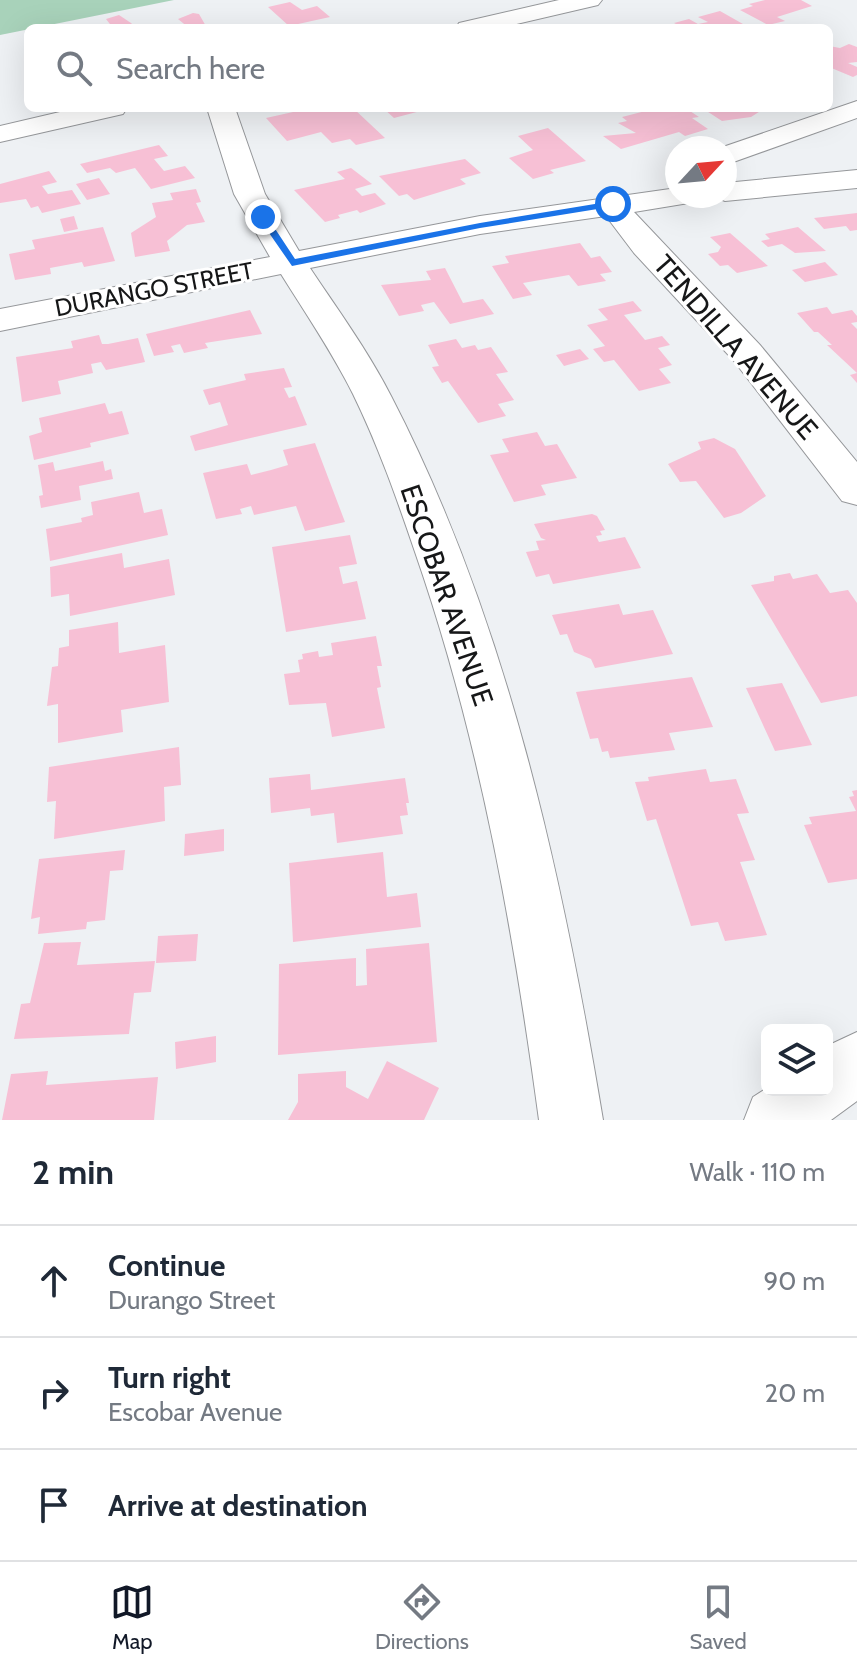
<!DOCTYPE html>
<meta charset="utf-8">
<style>
:root{--surface:#fff;--page:#f2f2f3;--text:#1f2937;--muted:#747a83;--line:#e0e1e3;--accent:#111827}
body{margin:0;font-family:Cabin,sans-serif;background:var(--page);color:var(--text)}
.controls{position:absolute;right:24px;bottom:24px;display:grid;overflow:hidden;border-radius:12px;box-shadow:0 8px 32px #0002}
.controls button{width:72px;height:72px;display:grid;place-items:center;padding:0;border:0;border-bottom:2px solid var(--line);background:var(--surface);color:var(--text);font:40px sans-serif}
.compass{position:absolute;left:665px;top:136px;width:72px;height:72px;border-radius:50%;background:var(--surface);box-shadow:0 8px 32px #0002;rotate:64deg}
.stop{position:absolute;width:24px;height:24px;margin:-18px;border:6px solid #1a73e8;border-radius:50%;background:#fff}
.stop.end{background:#1a73e8;border-color:#fff;box-shadow:0 2px 8px #0008}
.list{margin:0;padding:0;list-style:none}
h2{display:flex;justify-content:space-between;align-items:center;height:104px;margin:0;padding:0 32px;font-size:34px}
h2 small{font-size:26px;font-weight:400;color:var(--muted)}
.list li{display:grid;grid-template-columns:52px 1fr auto;gap:24px;align-items:center;box-sizing:border-box;height:112px;padding:0 32px;border-top:2px solid var(--line)}
.list b{display:block;font-size:30px;white-space:nowrap}
.list p{margin:0;font-size:26px;white-space:nowrap;color:var(--muted)}
.list em{font-size:26px;font-style:normal;color:var(--muted)}
.icon{flex:none;width:44px;height:44px;fill:none;stroke:currentColor;stroke-width:2;stroke-linecap:round;stroke-linejoin:round}
.map{position:relative;flex:none;width:857px;height:1120px;overflow:hidden}
.search{position:absolute;background:var(--surface);box-shadow:0 8px 32px #0002;left:24px;right:24px;top:24px;height:88px;display:flex;align-items:center;gap:20px;box-sizing:border-box;padding:0 28px;border-radius:12px;color:var(--muted);font-size:30px}
.sheet{height:440px;background:var(--surface)}
nav{display:flex;justify-content:space-around;align-items:center;box-sizing:border-box;height:112px;border-top:2px solid var(--line);background:var(--surface);font-size:22px;color:var(--muted)}
nav a{display:grid;justify-items:center;gap:4px}
nav .on{color:var(--accent)}
.map>svg:first-child{display:block}
.green{fill:#a8d2ba}
.building{fill:#f7c0d5}
.lines{fill:none;stroke-linecap:round;stroke-linejoin:round}
.minor-casing{stroke:#95979a;stroke-width:2}
.minor{fill:#fff;fill-rule:evenodd}
.route{fill:#1a73e8}
.labels{text-anchor:middle;dominant-baseline:central;stroke-width:6;stroke-linejoin:round;paint-order:stroke}
.far-street-label{font-size:24px;fill:#161718;stroke:#fff}
.street-label{font-size:28px;fill:#161718;stroke:#fff}
</style>
<div class="map">
<svg width="857" height="1120" viewBox="0 0 857 1120">
<rect width="100%" height="100%" fill="#eef1f4"/>
<!-- green -->
<path class="green" d="M 0,0 L 174,0 L 0,35 Z"/>
<!-- building -->
<path class="building" d="M 765,0 L 801,0 L 812,6 L 777,17 L 785,21 L 768,25 L 740,10 L 753,6 L 749,4 Z
M 290,2 L 302,10 L 317,6 L 330,17 L 289,26 L 268,7 Z
M 720,11 L 750,28 L 684,28 L 674,23 L 689,19 L 698,24 L 708,22 L 698,17 Z
M 193,13 L 199,14 L 207,28 L 189,28 L 178,19 Z
M 119,15 L 131,23 L 136,28 L 113,28 L 106,19 Z
M 849,44 L 857,47 L 857,62 L 848,63 L 857,67 L 857,75 L 853,77 L 829,67 L 829,46 L 840,48 Z
M 311,108 L 353,108 L 385,138 L 356,145 L 350,139 L 332,143 L 321,132 L 287,141 L 266,118 Z
M 369,108 L 428,108 L 428,109 L 394,118 L 383,108 L 373,112 Z
M 657,108 L 690,111 L 699,117 L 692,118 L 708,129 L 685,136 L 679,132 L 621,149 L 603,136 L 636,133 L 618,123 L 627,121 L 622,117 Z
M 702,108 L 758,108 L 762,110 L 751,117 L 722,121 Z
M 548,128 L 586,161 L 550,170 L 554,173 L 533,179 L 509,158 L 533,150 L 518,136 Z
M 159,145 L 168,156 L 154,159 L 164,171 L 185,166 L 195,178 L 151,189 L 135,168 L 116,173 L 110,168 L 87,173 L 80,164 Z
M 465,159 L 481,173 L 460,179 L 466,184 L 414,200 L 407,194 L 399,196 L 379,176 Z
M 351,168 L 372,184 L 355,189 L 362,196 L 375,193 L 386,204 L 360,213 L 357,210 L 338,215 L 340,218 L 325,222 L 294,190 L 345,179 L 337,172 Z
M 49,171 L 57,182 L 42,186 L 48,194 L 72,190 L 81,204 L 42,213 L 38,206 L 31,208 L 26,199 L 0,203 L 0,184 Z
M 99,178 L 110,194 L 87,200 L 76,184 Z
M 196,189 L 201,202 L 196,203 L 205,222 L 187,225 L 167,241 L 170,251 L 135,257 L 131,233 L 156,217 L 152,203 L 173,200 L 170,193 Z
M 857,213 L 857,230 L 850,231 L 846,226 L 824,229 L 814,218 Z
M 74,216 L 78,229 L 64,232 L 60,219 Z
M 103,227 L 115,261 L 84,267 L 82,262 L 50,268 L 51,274 L 15,280 L 9,254 L 35,249 L 32,240 Z
M 798,227 L 826,251 L 795,253 L 782,244 L 768,247 L 761,241 L 770,239 L 765,234 Z
M 730,233 L 768,266 L 737,273 L 728,265 L 720,266 L 708,254 L 718,252 L 721,247 L 710,237 Z
M 580,243 L 591,258 L 600,256 L 612,272 L 600,274 L 606,281 L 578,286 L 569,275 L 523,283 L 532,295 L 513,299 L 492,266 L 509,263 L 505,256 Z
M 825,262 L 838,275 L 805,282 L 792,270 Z
M 445,268 L 463,303 L 483,299 L 494,314 L 450,324 L 434,302 L 421,305 L 424,311 L 399,316 L 381,285 L 431,280 L 426,271 Z
M 633,301 L 642,311 L 624,315 L 645,340 L 662,336 L 670,345 L 658,348 L 672,365 L 659,369 L 671,383 L 639,391 L 614,360 L 604,362 L 593,349 L 605,346 L 587,325 L 608,320 L 598,309 Z
M 827,307 L 832,314 L 852,310 L 857,316 L 857,322 L 851,323 L 857,329 L 857,383 L 850,375 L 857,373 L 827,345 L 832,345 L 818,332 L 814,332 L 797,313 Z
M 250,310 L 262,334 L 205,343 L 208,348 L 184,353 L 180,344 L 171,346 L 174,352 L 154,356 L 146,334 Z
M 99,335 L 102,344 L 108,344 L 138,338 L 145,362 L 106,370 L 101,362 L 91,364 L 93,373 L 58,381 L 61,394 L 22,402 L 16,357 L 73,348 L 71,341 Z
M 456,339 L 462,348 L 475,345 L 478,350 L 491,347 L 508,372 L 496,374 L 514,400 L 498,404 L 506,416 L 478,423 L 448,381 L 442,383 L 432,367 L 439,366 L 428,345 Z
M 580,349 L 589,359 L 564,366 L 556,355 Z
M 284,368 L 292,387 L 284,388 L 289,398 L 295,396 L 307,425 L 195,451 L 190,436 L 228,425 L 220,402 L 209,405 L 203,390 L 246,380 L 244,374 Z
M 105,403 L 109,414 L 122,411 L 129,434 L 90,443 L 91,447 L 34,460 L 29,436 L 42,432 L 39,418 Z
M 537,432 L 545,446 L 557,444 L 577,478 L 541,485 L 546,495 L 514,502 L 490,455 L 509,452 L 502,439 Z
M 714,438 L 735,449 L 766,496 L 741,513 L 724,518 L 696,481 L 680,482 L 668,464 L 701,449 L 698,442 Z
M 315,443 L 345,522 L 305,531 L 296,506 L 254,515 L 251,506 L 240,509 L 242,514 L 216,519 L 203,473 L 247,464 L 251,475 L 271,470 L 288,465 L 283,450 Z
M 103,461 L 105,471 L 111,469 L 113,479 L 79,486 L 81,500 L 41,508 L 39,496 L 43,495 L 38,465 L 53,462 L 55,471 Z
M 139,492 L 144,513 L 162,509 L 168,535 L 50,561 L 46,529 L 82,522 L 81,518 L 93,515 L 91,502 Z
M 592,514 L 597,516 L 605,530 L 600,531 L 602,535 L 596,536 L 599,542 L 625,537 L 641,568 L 553,584 L 549,574 L 536,577 L 526,552 L 539,550 L 536,541 L 546,540 L 541,538 L 534,524 Z
M 350,535 L 357,564 L 339,567 L 343,584 L 357,581 L 366,619 L 286,632 L 272,547 Z
M 122,553 L 124,568 L 169,559 L 175,595 L 70,616 L 69,594 L 51,597 L 50,567 Z
M 790,573 L 793,579 L 817,574 L 830,593 L 848,590 L 857,603 L 857,696 L 821,703 L 751,585 L 774,581 L 774,576 Z
M 619,604 L 623,615 L 653,610 L 673,654 L 595,668 L 591,659 L 574,652 L 567,634 L 560,635 L 552,615 Z
M 118,622 L 119,653 L 165,645 L 169,702 L 121,710 L 123,732 L 58,743 L 58,704 L 47,706 L 52,667 L 58,666 L 59,648 L 69,646 L 69,630 Z
M 376,636 L 382,666 L 377,666 L 381,687 L 377,688 L 385,728 L 332,737 L 326,703 L 289,705 L 284,674 L 300,672 L 298,660 L 303,659 L 302,654 L 318,651 L 319,657 L 333,655 L 331,643 Z
M 692,677 L 713,727 L 669,733 L 675,750 L 610,758 L 608,751 L 602,752 L 598,738 L 590,739 L 576,692 Z
M 782,683 L 812,745 L 775,751 L 746,688 Z
M 179,747 L 181,785 L 164,787 L 165,821 L 54,839 L 56,801 L 47,802 L 49,767 Z
M 706,769 L 710,782 L 736,779 L 749,813 L 737,814 L 755,860 L 740,862 L 767,935 L 725,941 L 718,922 L 691,926 L 656,819 L 647,821 L 635,782 L 649,781 L 648,777 Z
M 310,774 L 311,790 L 405,778 L 409,803 L 406,803 L 408,815 L 400,816 L 403,834 L 337,843 L 334,813 L 311,816 L 310,808 L 271,813 L 269,778 Z
M 857,790 L 857,879 L 828,883 L 804,825 L 812,824 L 809,817 L 856,811 L 849,797 L 854,796 L 852,791 Z
M 224,829 L 224,851 L 184,856 L 185,834 Z
M 125,850 L 123,870 L 110,871 L 105,920 L 87,922 L 86,929 L 38,934 L 40,917 L 31,919 L 39,859 Z
M 383,852 L 387,897 L 417,893 L 421,927 L 293,942 L 289,863 Z
M 198,934 L 196,961 L 156,963 L 158,936 Z
M 81,942 L 77,965 L 155,961 L 151,992 L 134,993 L 129,1034 L 14,1039 L 21,1004 L 30,1003 L 44,943 Z
M 429,943 L 437,1042 L 278,1055 L 279,964 L 356,958 L 356,986 L 367,985 L 366,949 Z
M 216,1036 L 216,1062 L 176,1069 L 175,1042 Z
M 387,1061 L 439,1088 L 424,1120 L 288,1120 L 298,1102 L 298,1074 L 346,1071 L 346,1087 L 368,1099 Z
M 48,1071 L 46,1085 L 158,1077 L 154,1120 L 2,1120 L 11,1074 Z"/>
<g class="lines">
<defs>
<path id="minor" d="M 559,0 L 602,0 L 598,5 L 499,28 L 456,28 L 459,23 Z
M 857,101 L 857,118 L 725,165 L 725,148 L 720,148 Z
M 77,108 L 127,108 L 123,114 L 0,142 L 0,126 Z
M 207,108 L 235,108 L 265,194 L 299,251 L 480,216 L 677,188 L 677,196 L 699,196 L 695,202 L 634,212 L 760,345 L 857,462 L 857,505 L 842,501 L 734,361 L 634,253 L 606,216 L 480,234 L 310,268 C 338,310 368,351 391,396 C 507,620 562,873 603,1120 L 539,1120 C 513,927 479,736 415,552 C 397,499 378,445 353,394 C 332,352 306,314 281,274 L 0,331 L 0,309 L 270,257 L 234,194 Z
M 857,170 L 857,188 L 725,201 L 713,196 L 725,196 L 725,183 Z
M 857,1032 L 857,1101 L 831,1120 L 744,1120 L 753,1097 L 767,1088 L 827,1090 L 827,1046 Z"/>
</defs>
<!-- minor casing -->
<use href="#minor" class="minor-casing"/>
<!-- minor -->
<use href="#minor" class="minor"/>
</g>
<!-- route -->
<path class="route" d="M 613,201 L 616,206 L 480,228 L 292,266 L 258,217 L 266,215 L 295,259 L 480,223 Z"/>
<g class="labels">
<!-- far-street labels -->
<g class="far-street-label">
<text transform="translate(154 289) rotate(-11)">DURANGO STREET</text>
</g>
<!-- street labels -->
<g class="street-label">
<text transform="translate(736 347) rotate(49)">TENDILLA AVENUE</text>
<text transform="translate(447 595) rotate(71)">ESCOBAR AVENUE</text>
</g>
</g>
</svg>
<div class="controls">
<button><svg class="icon" aria-label="layers" viewBox="0 0 24 24"><path d="M12 4l9 5-9 5-9-5zM3 14l9 5 9-5"/></svg></button>
</div>
<svg class="compass" viewBox="-18 -18 36 36"><path d="M0-13l5 13h-10z" fill="#e53935"/><path d="M0 13l5-13h-10z" fill="#747a83"/></svg>
<div class="stop" style="left:613px;top:204px"></div>
<div class="stop end" style="left:263px;top:217px"></div>
<div class="search"><svg class="icon" aria-label="search" viewBox="0 0 24 24"><circle cx="10" cy="10" r="6"/><path d="M15 15l6 6"/></svg>Search here</div>
</div>
<section class="sheet">
<h2>2 min<small>Walk · 110 m</small></h2>
<ul class="list">
<li><svg class="icon" aria-label="ahead" viewBox="0 0 24 24"><path d="M12 20V5M6 11l6-6 6 6"/></svg><div><b>Continue</b><p>Durango Street</p></div><em>90 m</em></li>
<li><svg class="icon" aria-label="right" viewBox="0 0 24 24"><path d="M7 20v-9h11M14 6l5 5-5 5"/></svg><div><b>Turn right</b><p>Escobar Avenue</p></div><em>20 m</em></li>
<li><svg class="icon" aria-label="arrive" viewBox="0 0 24 24"><path d="M6 21V4h12l-3 4 3 4H6"/></svg><div><b>Arrive at destination</b></div></li>
</ul>
</section>
<nav>
<a class="on"><svg class="icon" aria-label="map" viewBox="0 0 24 24"><path d="M3 6l6-2 6 2 6-2v14l-6 2-6-2-6 2zM9 4v14M15 6v14"/></svg>Map</a>
<a><svg class="icon" aria-label="directions" viewBox="0 0 24 24"><path d="M12 3l9 9-9 9-9-9zM9 14v-3h6M13 9l2 2-2 2"/></svg>Directions</a>
<a><svg class="icon" aria-label="saved" viewBox="0 0 24 24"><path d="M7 4h10v16l-5-4-5 4z"/></svg>Saved</a>
</nav>
